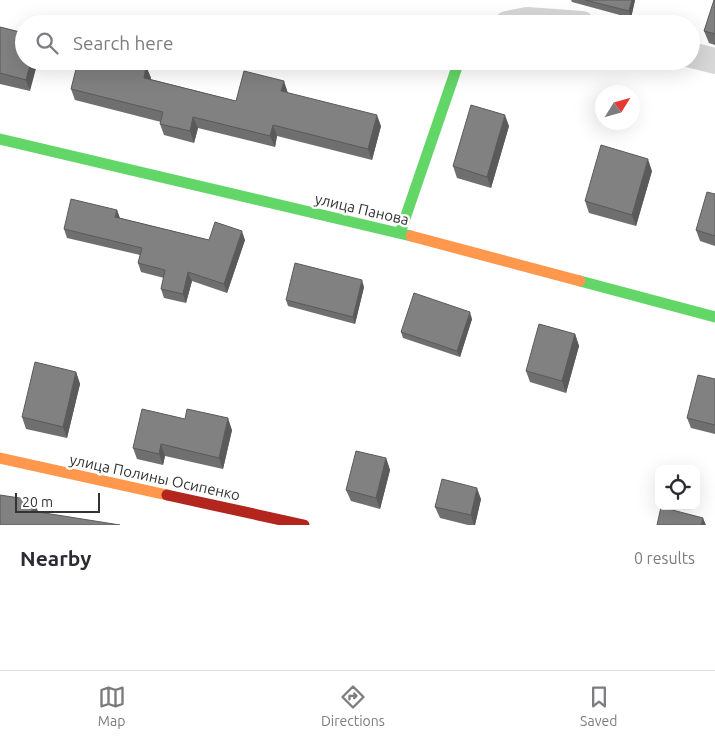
<!DOCTYPE html>
<meta charset="utf-8">
<style>
:root{--surface:#fff;--page:#f7f7f7;--text:#2b2b33;--muted:#7c7c81;--line:#e1e1e2;--accent:#7a7a7a}
body{margin:0;font-family:Ubuntu,sans-serif;background:var(--page);color:var(--text)}
.controls{position:absolute;right:15px;bottom:15px;display:grid;overflow:hidden;border-radius:10px;box-shadow:0 5px 20px #0002}
.controls button{width:45px;height:45px;display:grid;place-items:center;padding:0;border:0;border-bottom:1px solid var(--line);background:var(--surface);color:var(--text);font:25px sans-serif}
.compass{position:absolute;left:595px;top:85px;width:45px;height:45px;border-radius:50%;background:var(--surface);box-shadow:0 5px 20px #0002;rotate:53deg}
.scale{position:absolute;left:15px;bottom:12px;width:85px;box-sizing:border-box;padding-left:5px;border:2px solid #333;border-top:0;font-size:14px;line-height:18px;white-space:nowrap;color:#333;-webkit-text-stroke:4px #fff;paint-order:stroke}
.list{margin:0;padding:0;list-style:none}
h2{display:flex;justify-content:space-between;align-items:center;height:65px;margin:0;padding:0 20px;font-size:21px}
h2 small{font-size:16px;font-weight:400;color:var(--muted)}
.icon{flex:none;width:28px;height:28px;fill:none;stroke:currentColor;stroke-width:2;stroke-linecap:round;stroke-linejoin:round}
.map{position:relative;flex:none;width:715px;height:525px;overflow:hidden}
.search{position:absolute;background:var(--surface);box-shadow:0 5px 20px #0002;left:15px;right:15px;top:15px;height:55px;display:flex;align-items:center;gap:12px;box-sizing:border-box;padding:0 18px;border-radius:28px;color:var(--muted);font-size:19px}
.sheet{height:145px;background:var(--surface)}
nav{display:flex;justify-content:space-around;align-items:center;box-sizing:border-box;height:70px;border-top:1px solid var(--line);background:var(--surface);font-size:14px;color:var(--muted)}
nav a{display:grid;justify-items:center;gap:2px}
nav .on{color:var(--accent)}
.map>svg:first-child{display:block}
.lines{fill:none;stroke-linecap:round;stroke-linejoin:round}
.street{stroke:#d7d7d7;stroke-width:26}
.fast{stroke:#63d668;stroke-width:11}
.slow{stroke:#ff974d;stroke-width:11}
.jam{stroke:#b3261e;stroke-width:11}
.wall{fill:#6f6f6f}
.shaded-wall{fill:#5a5a5a}
.building{fill:#818181;stroke:#5a5a5a}
.labels{text-anchor:middle;dominant-baseline:central;stroke-width:5;stroke-linejoin:round;paint-order:stroke}
.street-label{font-size:15px;fill:#333;stroke:#fff}
</style>
<div class="map">
<svg width="715" height="525" viewBox="0 0 715 525">
<rect width="100%" height="100%" fill="#fff"/>
<g class="lines">
<!-- street -->
<path class="street" d="M 507,24 L 527,20 L 582,24
M 691,55 L 715,61"/>
<!-- fast -->
<path class="fast" d="M 0,139 L 411,236
M 400,233 L 459,61
M 580,281 L 715,317"/>
<!-- slow -->
<path class="slow" d="M 411,236 L 580,281
M 0,458 L 167,495"/>
<!-- jam -->
<path class="jam" d="M 167,495 L 304,525"/>
</g>
<!-- wall -->
<path class="wall" d="M 571,0 L 635,0 L 631,18 L 572,2 Z
M 715,0 L 715,45 L 709,43 L 704,31 Z
M 0,27 L 24,33 L 30,91 L 0,84 Z
M 146,66 L 151,78 L 150,79 L 236,101 L 288,93 L 381,126 L 372,160 L 277,136 L 275,147 L 198,128 L 194,143 L 164,135 L 160,124 L 161,122 L 75,100 L 71,89 Z
M 509,126 L 491,188 L 457,178 L 453,166 Z
M 652,171 L 636,226 L 589,213 L 585,201 Z
M 715,194 L 715,246 L 700,241 L 696,230 Z
M 117,210 L 120,218 L 209,240 L 245,240 L 227,293 L 192,281 L 186,303 L 164,298 L 161,289 L 164,278 L 141,272 L 138,263 L 140,255 L 67,238 L 64,229 Z
M 364,287 L 355,324 L 288,306 L 286,300 Z
M 472,319 L 460,357 L 403,338 L 401,332 Z
M 575,334 L 579,346 L 566,393 L 530,382 L 526,371 Z
M 76,372 L 80,384 L 67,438 L 26,429 L 22,417 Z
M 715,379 L 715,434 L 691,428 L 687,418 Z
M 232,430 L 223,469 L 165,456 L 163,465 L 137,459 L 133,448 Z
M 386,458 L 390,470 L 380,509 L 351,501 L 346,490 Z
M 481,499 L 475,525 L 468,525 L 440,518 L 435,507 Z"/>
<!-- shaded-wall -->
<path class="shaded-wall" d="M 632,0 L 635,0 L 631,18 L 629,11 Z
M 31,61 L 38,61 L 30,91 L 26,80 Z
M 146,66 L 151,78 L 148,89 L 144,78 Z
M 284,81 L 288,93 L 281,91 Z
M 377,115 L 381,126 L 372,160 L 368,149 Z
M 505,115 L 509,126 L 491,188 L 487,177 Z
M 193,117 L 198,128 L 194,143 L 190,131 Z
M 273,125 L 277,136 L 275,147 L 270,136 Z
M 648,159 L 652,171 L 636,226 L 632,215 Z
M 117,210 L 120,219 L 115,217 Z
M 242,231 L 245,240 L 227,293 L 224,284 Z
M 188,272 L 192,281 L 186,303 L 183,294 Z
M 362,280 L 364,287 L 355,324 L 353,317 Z
M 470,312 L 472,319 L 460,357 L 457,351 Z
M 575,334 L 579,346 L 566,393 L 562,381 Z
M 76,372 L 80,384 L 67,438 L 63,427 Z
M 228,418 L 232,430 L 223,469 L 219,458 Z
M 161,444 L 165,456 L 163,465 L 159,454 Z
M 386,458 L 390,470 L 380,509 L 376,498 Z
M 477,488 L 481,499 L 475,525 L 474,525 L 471,515 Z
M 33,500 L 38,511 L 36,523 L 32,511 Z
M 703,518 L 706,525 L 701,525 Z"/>
<!-- building -->
<path class="building" d="M 585,0 L 632,0 L 629,11 Z
M 714,0 L 715,0 L 715,34 L 704,31 Z
M 0,27 L 24,33 L 24,61 L 31,61 L 26,80 L 0,73 Z
M 78,61 L 125,61 L 146,66 L 144,78 L 236,101 L 244,71 L 284,81 L 281,91 L 377,115 L 368,149 L 273,125 L 270,136 L 193,117 L 190,131 L 160,124 L 163,112 L 71,89 Z
M 471,105 L 505,115 L 487,177 L 453,166 Z
M 601,145 L 648,159 L 632,215 L 585,201 Z
M 707,192 L 715,194 L 715,236 L 696,230 Z
M 71,199 L 117,210 L 115,217 L 209,240 L 215,222 L 242,231 L 224,284 L 188,272 L 183,294 L 161,289 L 165,270 L 138,263 L 142,248 L 64,229 Z
M 295,263 L 362,280 L 353,317 L 286,300 Z
M 414,293 L 470,312 L 457,351 L 401,332 Z
M 539,324 L 575,334 L 562,381 L 526,371 Z
M 35,362 L 76,372 L 63,427 L 22,417 Z
M 698,375 L 715,379 L 715,425 L 687,418 Z
M 142,409 L 185,419 L 187,409 L 228,418 L 219,458 L 161,444 L 159,454 L 133,448 Z
M 356,451 L 386,458 L 376,498 L 346,490 Z
M 442,479 L 477,488 L 471,515 L 435,507 Z
M 0,495 L 33,500 L 32,511 L 120,525 L 0,525 Z
M 661,507 L 703,518 L 701,525 L 657,525 Z"/>
<g class="labels">
<!-- street labels -->
<g class="street-label">
<text transform="translate(362 209) rotate(13)">улица Панова</text>
<text transform="translate(155 477) rotate(12)">улица Полины Осипенко</text>
</g>
</g>
</svg>
<div class="controls">
<button><svg class="icon" aria-label="locate" viewBox="0 0 24 24"><circle cx="12" cy="12" r="6"/><path d="M12 2v4M12 18v4M2 12h4M18 12h4"/></svg></button>
</div>
<svg class="compass" viewBox="-18 -18 36 36"><path d="M0-13l5 13h-10z" fill="#e53935"/><path d="M0 13l5-13h-10z" fill="#7c7c81"/></svg>
<div class="scale">20 m</div>
<div class="search"><svg class="icon" aria-label="search" viewBox="0 0 24 24"><circle cx="10" cy="10" r="6"/><path d="M15 15l6 6"/></svg>Search here</div>
</div>
<section class="sheet">
<h2>Nearby<small>0 results</small></h2>
<ul class="list">
</ul>
</section>
<nav>
<a class="on"><svg class="icon" aria-label="map" viewBox="0 0 24 24"><path d="M3 6l6-2 6 2 6-2v14l-6 2-6-2-6 2zM9 4v14M15 6v14"/></svg>Map</a>
<a><svg class="icon" aria-label="directions" viewBox="0 0 24 24"><path d="M12 3l9 9-9 9-9-9zM9 14v-3h6M13 9l2 2-2 2"/></svg>Directions</a>
<a><svg class="icon" aria-label="saved" viewBox="0 0 24 24"><path d="M7 4h10v16l-5-4-5 4z"/></svg>Saved</a>
</nav>
